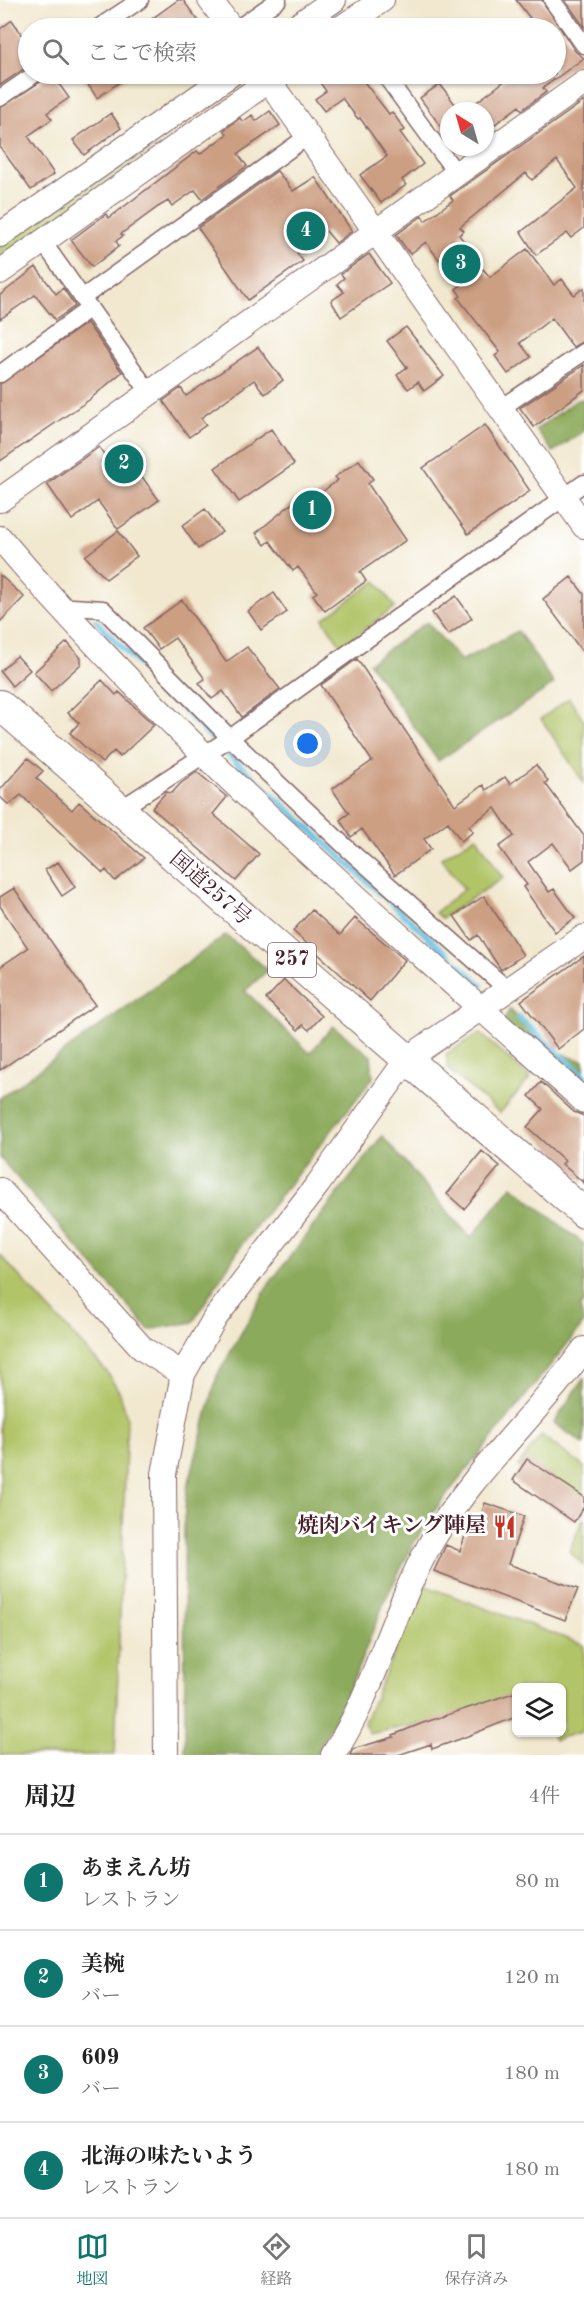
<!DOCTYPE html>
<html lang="ja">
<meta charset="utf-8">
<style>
:root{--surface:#fff;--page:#f2f2f2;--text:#222;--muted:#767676;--line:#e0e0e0;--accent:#0f766e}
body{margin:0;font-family:"Old Standard TT","Noto Serif JP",serif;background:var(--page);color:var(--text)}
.controls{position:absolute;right:18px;bottom:18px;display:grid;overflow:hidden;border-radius:9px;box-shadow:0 2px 4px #0004}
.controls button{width:54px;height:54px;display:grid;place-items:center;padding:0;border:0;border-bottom:2px solid var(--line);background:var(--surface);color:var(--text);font:30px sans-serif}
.compass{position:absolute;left:440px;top:102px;width:54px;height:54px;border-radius:50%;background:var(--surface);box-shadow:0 2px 4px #0004;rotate:323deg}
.you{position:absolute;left:308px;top:744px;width:21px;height:21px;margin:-15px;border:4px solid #fff;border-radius:50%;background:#1a73e8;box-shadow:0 0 0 9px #1a73e833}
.badge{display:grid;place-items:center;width:39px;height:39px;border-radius:50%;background:var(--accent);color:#fff;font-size:20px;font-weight:700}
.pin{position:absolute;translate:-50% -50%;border:3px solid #fff;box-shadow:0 2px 6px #0006}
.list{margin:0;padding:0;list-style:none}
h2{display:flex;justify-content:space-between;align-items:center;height:78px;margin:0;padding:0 24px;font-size:26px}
h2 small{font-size:20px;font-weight:400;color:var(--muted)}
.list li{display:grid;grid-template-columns:39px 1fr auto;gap:18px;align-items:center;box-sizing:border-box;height:96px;padding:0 24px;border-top:2px solid var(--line)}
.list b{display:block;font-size:22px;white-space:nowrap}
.list p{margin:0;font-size:20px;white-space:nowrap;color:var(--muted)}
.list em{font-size:20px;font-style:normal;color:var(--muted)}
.icon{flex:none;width:33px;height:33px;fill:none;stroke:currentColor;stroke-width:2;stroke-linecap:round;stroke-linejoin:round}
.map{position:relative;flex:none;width:584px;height:1755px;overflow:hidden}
.search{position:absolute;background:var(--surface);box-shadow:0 2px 4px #0004;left:18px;right:18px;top:18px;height:66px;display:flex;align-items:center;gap:15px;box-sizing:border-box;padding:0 21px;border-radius:33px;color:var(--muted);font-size:22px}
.sheet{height:462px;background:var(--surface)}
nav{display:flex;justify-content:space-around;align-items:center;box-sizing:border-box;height:84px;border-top:2px solid var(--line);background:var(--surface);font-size:16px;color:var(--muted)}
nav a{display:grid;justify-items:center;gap:3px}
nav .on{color:var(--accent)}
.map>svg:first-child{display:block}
.green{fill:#b1c468;stroke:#7e724a;stroke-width:1.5}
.forest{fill:#8caa5c;stroke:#6b6444;stroke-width:1.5}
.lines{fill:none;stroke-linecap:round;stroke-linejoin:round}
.stream{stroke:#68c2e6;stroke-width:6}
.building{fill:#cc9e82}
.street-casing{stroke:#846564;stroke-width:19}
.secondary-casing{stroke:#846564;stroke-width:26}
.highway-casing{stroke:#846564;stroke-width:32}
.street{stroke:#fff;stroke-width:16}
.secondary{stroke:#fff;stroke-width:24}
.highway{stroke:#fff;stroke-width:30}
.labels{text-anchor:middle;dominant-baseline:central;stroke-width:6;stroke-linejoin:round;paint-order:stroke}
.shield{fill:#fff;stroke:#80626b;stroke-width:1.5}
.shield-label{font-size:20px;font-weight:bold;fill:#4a1f2b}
.street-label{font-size:21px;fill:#4a1f2b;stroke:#fff}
.poi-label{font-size:21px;font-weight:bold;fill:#4a1f2b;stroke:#fff;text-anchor:end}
</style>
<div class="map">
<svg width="584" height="1755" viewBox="0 0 584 1755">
<rect width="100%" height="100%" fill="#fff"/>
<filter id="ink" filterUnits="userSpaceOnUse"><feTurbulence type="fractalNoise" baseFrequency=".0167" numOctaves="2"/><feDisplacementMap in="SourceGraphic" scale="12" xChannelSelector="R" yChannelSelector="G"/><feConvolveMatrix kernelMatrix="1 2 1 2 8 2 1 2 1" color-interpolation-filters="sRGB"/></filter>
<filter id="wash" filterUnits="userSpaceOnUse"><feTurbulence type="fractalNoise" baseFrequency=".008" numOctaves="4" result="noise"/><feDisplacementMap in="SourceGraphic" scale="24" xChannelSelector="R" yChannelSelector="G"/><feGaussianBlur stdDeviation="1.35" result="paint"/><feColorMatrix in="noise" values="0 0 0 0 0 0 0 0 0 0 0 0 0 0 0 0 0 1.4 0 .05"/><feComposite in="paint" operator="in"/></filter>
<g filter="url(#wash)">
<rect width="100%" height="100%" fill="#f1e8cf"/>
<!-- green -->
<path class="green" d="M 157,146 L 0,259 L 0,246 L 120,165 Z
M 376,581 L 395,607 L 341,646 L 323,619 Z
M 569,698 L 584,720 L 584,783 L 541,719 Z
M 476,836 L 503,878 L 442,918 L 435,913 L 464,889 L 441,858 Z
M 480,1033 L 530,1078 L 500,1113 L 448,1069 L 446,1054 Z
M 0,1255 L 107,1372 L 120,1393 L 127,1417 L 115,1755 L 0,1755 Z
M 541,1435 L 584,1467 L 584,1514 L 518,1466 Z
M 584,1516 L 584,1566 L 569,1551 Z
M 423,1585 L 584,1645 L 584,1731 L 554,1740 L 551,1733 L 562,1732 L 562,1688 L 516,1688 L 516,1705 L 369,1734 L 364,1723 Z"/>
<!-- forest -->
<path class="forest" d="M 584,399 L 584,431 L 553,452 L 536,430 L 577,400 Z
M 427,622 L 461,661 L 518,631 L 554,684 L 438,761 L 369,663 Z
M 226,935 L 268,970 L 245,991 L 310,1053 L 333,1026 L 371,1056 L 373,1078 L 242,1244 L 193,1322 L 149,1330 L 0,1158 L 0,1098 Z
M 510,1009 C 531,1035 550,1053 584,1061 L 584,1070 L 571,1092 L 500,1027 Z
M 382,1136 L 471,1238 L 512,1186 L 584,1244 L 584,1302 L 580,1307 L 584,1323 L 440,1503 L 415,1541 L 385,1600 L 351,1686 L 316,1755 L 185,1755 L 184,1520 L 187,1490 L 217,1376 L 269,1284 Z
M 584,1378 L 584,1444 L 554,1423 Z"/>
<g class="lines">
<!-- stream -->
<path class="stream" d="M 96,621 L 220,747 L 481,985
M 519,1018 L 584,1076"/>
</g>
<g id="blocks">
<!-- building -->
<path class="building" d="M 178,0 L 183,0 L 200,23 L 192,28 L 139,28 Z
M 516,0 L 542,0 L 575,51 L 584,58 L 543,88 L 546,92 L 522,110 L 519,106 L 490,128 L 492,131 L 485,136 L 485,111 L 465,111 L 514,74 L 555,74 L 555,28 L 517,28 L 530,18 Z
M 565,0 L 584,0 L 584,27 Z
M 12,20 L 28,43 L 28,66 L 0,85 L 0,29 Z
M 52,74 L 69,98 L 47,113 L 52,119 L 28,136 L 54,174 L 31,190 L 0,147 L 0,108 Z
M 81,74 L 131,74 L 97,98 Z
M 314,74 L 358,74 L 389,114 L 392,112 L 405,130 L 400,132 L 423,164 L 402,180 L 406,185 L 381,203 L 360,175 L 387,156 L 360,118 L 358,119 L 342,98 L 324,111 L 315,99 L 326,91 Z
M 440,84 L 460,111 L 449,111 L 449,138 L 420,98 Z
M 584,101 L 584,228 L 571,238 L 567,233 L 536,255 L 521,232 L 577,188 L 557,160 L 532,180 L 526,173 L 460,227 L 464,231 L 459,235 L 468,247 L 443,265 L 426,242 L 410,254 L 396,235 L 422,216 L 425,221 L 453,200 L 450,196 Z
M 270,111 L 280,125 L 238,154 L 247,166 L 202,199 L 195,190 L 172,206 L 168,201 L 158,207 L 121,234 L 123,236 L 116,241 L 119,246 L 92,267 L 71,240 L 106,214 L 109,218 L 197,151 L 200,154 L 227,134 L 224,130 L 240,118 L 243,122 L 252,115 L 256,121 Z
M 111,113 L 121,128 L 84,155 L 73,140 Z
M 277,171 L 293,191 L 315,177 L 352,231 L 336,243 L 326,231 L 297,253 L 303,261 L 248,300 L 198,228 Z
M 527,249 L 554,285 L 562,279 L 574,295 L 584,288 L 584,341 L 573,347 L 552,318 L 520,343 L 531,357 L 508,374 L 495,356 L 500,352 L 458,298 L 461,296 L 456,289 L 483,269 L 490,277 Z
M 369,254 L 390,283 L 341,317 L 331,301 L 344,292 L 337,284 L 344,278 L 341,274 Z
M 36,267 L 56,294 L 63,288 L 75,306 L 55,320 L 35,295 L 0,319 L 0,295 Z
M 87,323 L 122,372 L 89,400 L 0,461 L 0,384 Z
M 406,327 L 444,376 L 424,391 L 418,382 L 408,389 L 397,375 L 407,367 L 387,341 Z
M 258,347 L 283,380 L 265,394 L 254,380 L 201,418 L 206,425 L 189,437 L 163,401 L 181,388 L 186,396 Z
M 584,365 L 584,390 L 534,427 L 520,408 Z
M 485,425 L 530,491 L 468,534 L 423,468 Z
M 271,429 L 294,464 L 239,502 L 215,468 Z
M 123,445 L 143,472 L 140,474 L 159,500 L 118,529 L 98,501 L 72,520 L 47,484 L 99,447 L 106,457 Z
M 359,460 L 373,479 L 368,484 L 406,540 L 360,572 L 366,581 L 325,611 L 313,595 L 317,592 L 298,567 L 293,571 L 270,541 L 265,545 L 256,533 L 295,501 L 300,508 L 338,480 L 335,477 Z
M 205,509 L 222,532 L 198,549 L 182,526 Z
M 118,531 L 137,556 L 106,579 L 85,556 Z
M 0,575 L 24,597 L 0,622 Z
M 571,577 L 584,594 L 584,654 L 543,599 Z
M 274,593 L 287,612 L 261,630 L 248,611 Z
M 456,596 L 472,618 L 448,635 L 432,613 Z
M 182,600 L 226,662 L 247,647 L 280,689 L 242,717 L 223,691 L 212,699 L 199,683 L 205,679 L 175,638 L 159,649 L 143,628 Z
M 67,642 L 81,658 L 81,664 L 51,691 L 34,672 Z
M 17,656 L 30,670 L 12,686 L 0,671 Z
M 357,659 L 455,805 L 483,785 L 486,790 L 505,777 L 510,784 L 536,765 L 548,781 L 545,783 L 584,836 L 584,860 L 572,869 L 553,843 L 528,862 L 549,892 L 554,889 L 575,918 L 555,932 L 523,887 L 527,885 L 499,847 L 514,836 L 495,808 L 469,826 L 473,832 L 461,841 L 448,822 L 424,839 L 431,849 L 395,875 L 362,829 L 351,837 L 340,820 L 349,813 L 332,789 L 372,761 L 321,685 Z
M 102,680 L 116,695 L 119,692 L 154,725 L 120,757 L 114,751 L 102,763 L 70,733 L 79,723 L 68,713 Z
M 28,758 L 43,771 L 36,778 L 72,810 L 79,802 L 144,858 L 115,881 L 106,870 L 103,873 L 21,795 L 9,805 L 0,797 L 0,790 Z
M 197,772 L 227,797 L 213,814 L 259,854 L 236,881 L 152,808 L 166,792 L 172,793 L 181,783 Z
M 58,862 L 75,887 L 62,896 L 45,870 Z
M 14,888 L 95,1005 L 0,1070 L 0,967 L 28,948 L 0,906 L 0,897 Z
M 484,896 L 523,955 L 501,970 L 478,935 L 471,940 L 454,916 Z
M 312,910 L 340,935 L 355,918 L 405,960 L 370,1001 L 293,931 Z
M 584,956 L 584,1029 L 558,1049 L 521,1001 Z
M 284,980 L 322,1016 L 309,1030 L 303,1025 L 298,1030 L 266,999 Z
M 541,1082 L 574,1112 L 584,1116 L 584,1183 L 562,1164 L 565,1161 L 527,1127 L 543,1109 L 529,1096 Z
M 482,1151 L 500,1166 L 464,1209 L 447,1194 Z
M 527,1459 L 584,1497 L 584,1507 L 574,1522 L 513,1480 Z
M 485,1503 L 524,1516 L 508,1564 L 578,1589 L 565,1620 L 434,1571 L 446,1545 L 460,1551 L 468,1527 L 476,1530 Z
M 516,1692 L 516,1717 L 460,1739 L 432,1749 L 431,1744 L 398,1755 L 350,1755 L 353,1749 L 394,1737 L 393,1735 L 423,1723 Z"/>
</g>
</g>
<g filter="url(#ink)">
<use href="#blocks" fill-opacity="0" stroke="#846564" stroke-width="1.5"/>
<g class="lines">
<defs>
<path id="street" d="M 552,0 L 584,45
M 98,28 L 140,0
M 238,28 L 278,0
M 384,74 L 456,173
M 0,98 L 35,74
M 43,242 L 149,392
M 82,298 L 308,136
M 0,374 L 90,308
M 500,409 L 584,352
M 57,606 L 103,609 L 230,738 L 350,851 L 507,989
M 119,810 L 230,738 L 584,483"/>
<path id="secondary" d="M 210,0 L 231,28
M 294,28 L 334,0
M 341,28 L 382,0
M 264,74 L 584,526
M 0,235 L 231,74
M 0,272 L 278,74
M 0,500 L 584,83
M 0,538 C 176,746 383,919 584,1101
M 0,1190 L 143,1349 L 183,1374
M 166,1755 L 164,1474 L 183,1374 L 215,1318 L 318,1184 L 407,1059 L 584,937
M 333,1755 C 376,1689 392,1609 432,1541 C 474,1470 537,1415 584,1349"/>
<path id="highway" d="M 0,705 L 584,1213"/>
</defs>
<!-- street casing -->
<use href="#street" class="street-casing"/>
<!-- secondary casing -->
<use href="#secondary" class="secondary-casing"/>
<!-- highway casing -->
<use href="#highway" class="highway-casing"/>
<!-- street -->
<use href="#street" class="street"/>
<!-- secondary -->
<use href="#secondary" class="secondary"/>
<!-- highway -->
<use href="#highway" class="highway"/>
</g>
</g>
<!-- icons -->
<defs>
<symbol id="restaurant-bare" viewBox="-9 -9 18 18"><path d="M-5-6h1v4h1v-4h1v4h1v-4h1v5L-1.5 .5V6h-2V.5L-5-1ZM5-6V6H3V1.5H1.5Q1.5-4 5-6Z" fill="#c8321e" stroke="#fff" stroke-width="2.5" paint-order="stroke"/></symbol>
</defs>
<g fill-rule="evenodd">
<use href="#restaurant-bare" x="488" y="1510" width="33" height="33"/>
</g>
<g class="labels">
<!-- shield labels -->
<rect class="shield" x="268" y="943" width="48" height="34" rx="4.5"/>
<g class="shield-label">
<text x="292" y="960">257</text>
</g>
<!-- street labels -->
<g class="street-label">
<text transform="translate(210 889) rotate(41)">国道257号</text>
</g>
<!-- poi labels -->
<g class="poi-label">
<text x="486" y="1526">焼肉バイキング陣屋</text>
</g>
</g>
</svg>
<div class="controls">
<button><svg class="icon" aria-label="layers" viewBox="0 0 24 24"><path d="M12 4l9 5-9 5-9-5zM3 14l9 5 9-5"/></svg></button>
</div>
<svg class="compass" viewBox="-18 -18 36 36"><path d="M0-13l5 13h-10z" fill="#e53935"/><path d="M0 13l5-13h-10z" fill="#767676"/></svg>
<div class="you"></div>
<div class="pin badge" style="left:312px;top:510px">1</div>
<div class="pin badge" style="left:124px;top:464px">2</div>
<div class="pin badge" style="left:461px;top:264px">3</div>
<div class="pin badge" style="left:306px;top:231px">4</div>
<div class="search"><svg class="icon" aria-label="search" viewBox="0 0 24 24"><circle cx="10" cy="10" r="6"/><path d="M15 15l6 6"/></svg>ここで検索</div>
</div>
<section class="sheet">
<h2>周辺<small>4件</small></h2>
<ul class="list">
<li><span class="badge">1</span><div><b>あまえん坊</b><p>レストラン</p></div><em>80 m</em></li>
<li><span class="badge">2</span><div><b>美椀</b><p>バー</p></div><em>120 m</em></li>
<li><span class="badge">3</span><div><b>609</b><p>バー</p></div><em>180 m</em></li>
<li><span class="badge">4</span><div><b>北海の味たいよう</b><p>レストラン</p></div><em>180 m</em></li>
</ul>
</section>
<nav>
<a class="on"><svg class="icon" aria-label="map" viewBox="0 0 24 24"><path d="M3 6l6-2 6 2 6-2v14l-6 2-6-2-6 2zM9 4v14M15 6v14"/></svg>地図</a>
<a><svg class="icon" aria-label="directions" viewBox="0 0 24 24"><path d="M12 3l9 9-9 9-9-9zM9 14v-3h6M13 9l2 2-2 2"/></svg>経路</a>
<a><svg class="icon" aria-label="saved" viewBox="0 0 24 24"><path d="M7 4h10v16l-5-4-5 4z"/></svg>保存済み</a>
</nav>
